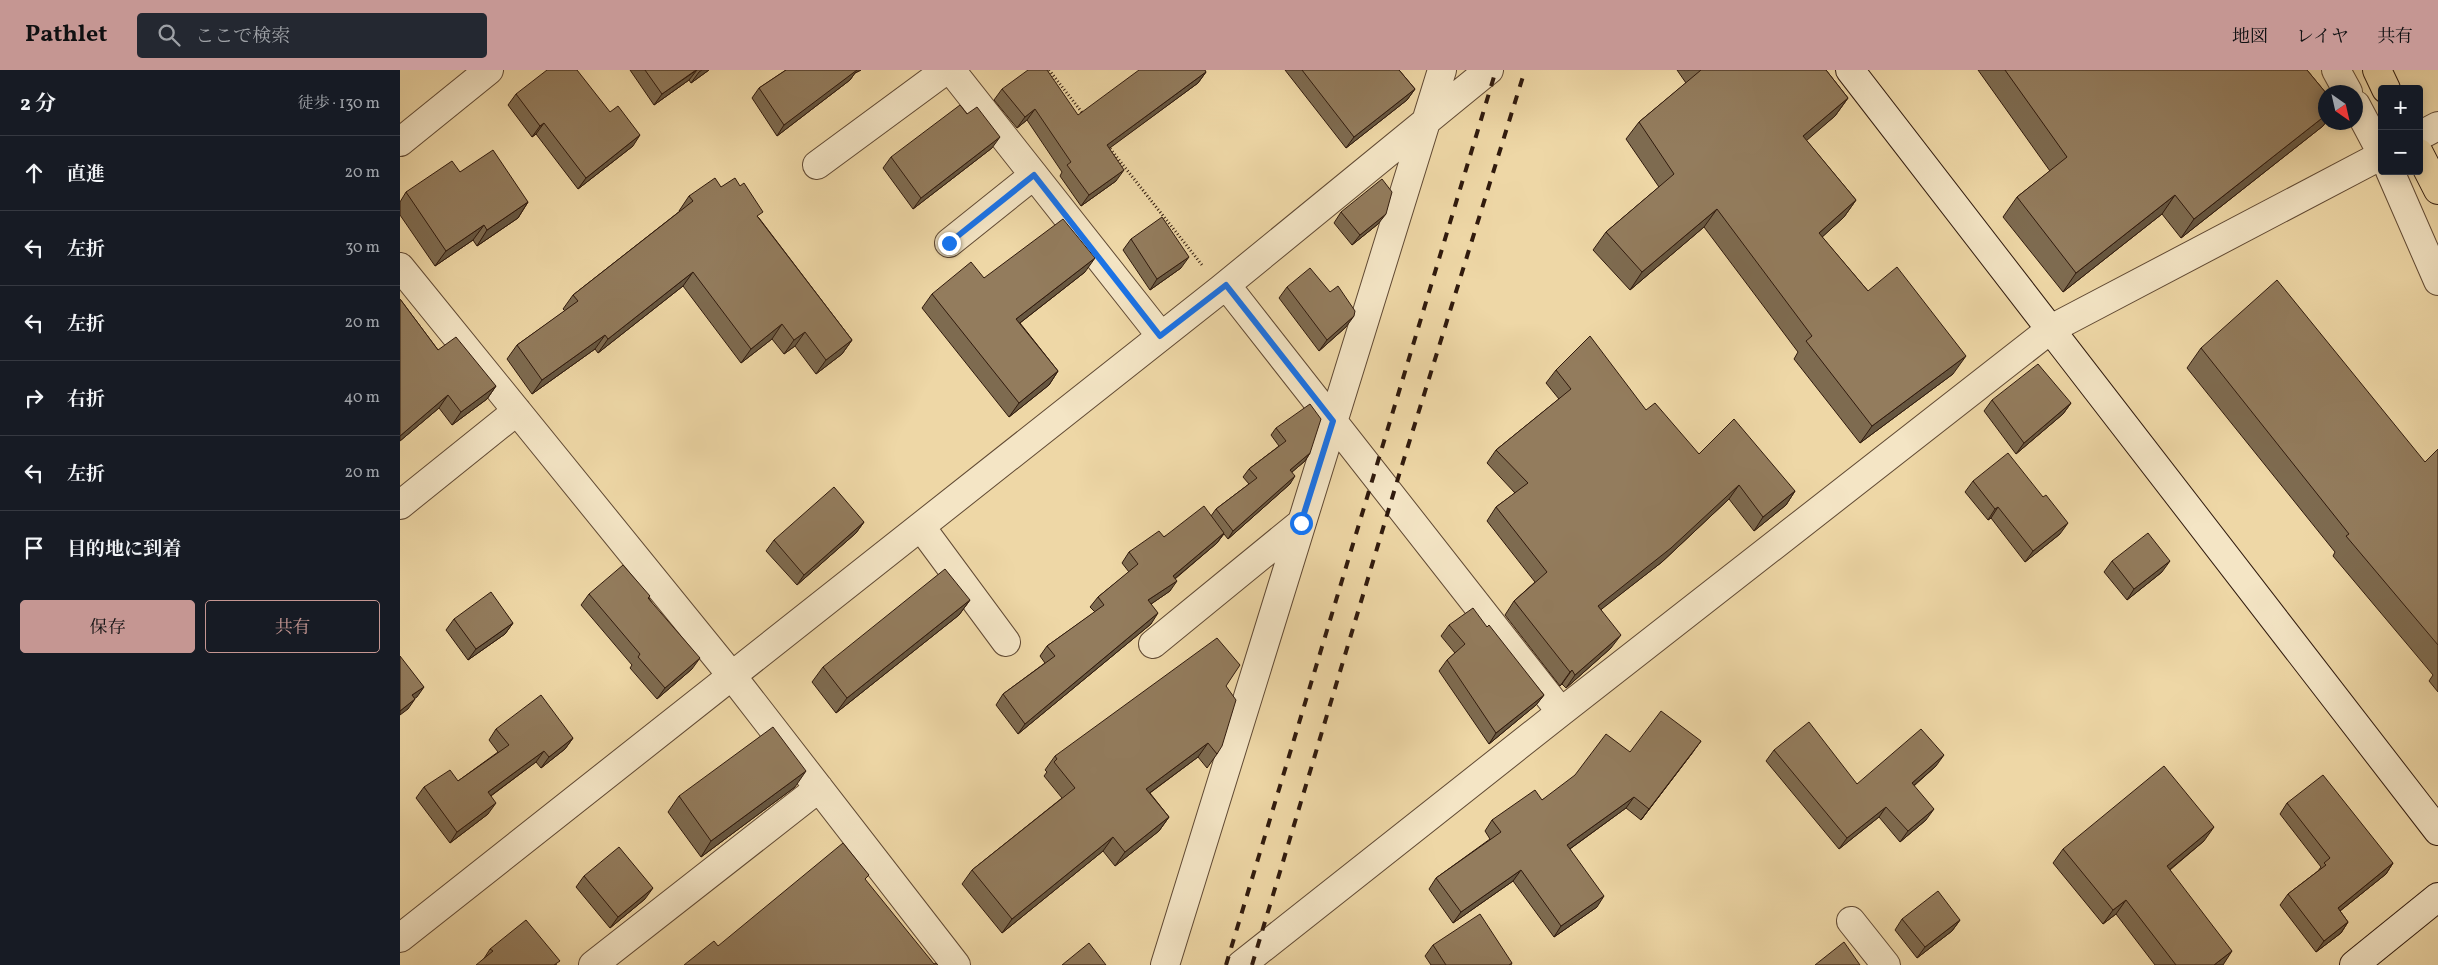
<!DOCTYPE html>
<html lang="ja">
<meta charset="utf-8">
<style>
:root{--surface:#171b24;--page:#242831;--text:#f1f3f6;--muted:#9ea1a6;--line:#363941;--accent:#c59692}
body{margin:0;font-family:Vollkorn,"Noto Serif JP",serif;background:var(--page);color:var(--text)}
.controls{position:absolute;right:15px;top:15px;display:grid;overflow:hidden;border-radius:5px;box-shadow:0 2px 12px #0003}
.controls button{width:45px;height:45px;display:grid;place-items:center;padding:0;border:0;border-bottom:1px solid var(--line);background:var(--surface);color:var(--text);font:25px sans-serif}
.compass{position:absolute;left:1918px;top:15px;width:45px;height:45px;border-radius:50%;background:var(--surface);box-shadow:0 2px 12px #0003;rotate:146deg}
.stop{position:absolute;width:15px;height:15px;margin:-11px;border:4px solid #1a73e8;border-radius:50%;background:#fff}
.stop.end{background:#1a73e8;border-color:#fff;box-shadow:0 1px 5px #0008}
.list{margin:0;padding:0;list-style:none}
h2{display:flex;justify-content:space-between;align-items:center;height:65px;margin:0;padding:0 20px;font-size:21px}
h2 small{font-size:16px;font-weight:400;color:var(--muted)}
.list li{display:grid;grid-template-columns:32px 1fr auto;gap:15px;align-items:center;box-sizing:border-box;height:75px;padding:0 20px;border-top:1px solid var(--line)}
.list b{display:block;font-size:19px;white-space:nowrap}
.list em{font-size:16px;font-style:normal;color:var(--muted)}
.actions{display:flex;gap:10px;padding:15px 20px}
.actions a{flex:1;padding:11px 0;border:1px solid var(--accent);border-radius:5px;text-align:center;font-size:18px;color:var(--accent)}
.actions .main{background:var(--accent);color:#111}
.icon{flex:none;width:28px;height:28px;fill:none;stroke:currentColor;stroke-width:2;stroke-linecap:round;stroke-linejoin:round}
.map{position:relative;flex:none;width:2038px;height:895px;overflow:hidden}
header{display:flex;align-items:center;gap:30px;box-sizing:border-box;height:70px;padding:0 25px;background:var(--accent);color:#111}
header strong{font-size:24px}
nav{display:flex;gap:28px;margin-inline-start:auto;font-size:18px}
.search{width:350px;height:45px;background:var(--page);display:flex;align-items:center;gap:12px;box-sizing:border-box;padding:0 18px;border-radius:5px;color:var(--muted);font-size:19px}
main{display:flex}
aside{flex:1;background:var(--surface)}
.map>svg:first-child{display:block}
.lines{fill:none;stroke-linecap:round;stroke-linejoin:round}
.street-casing{stroke:#604933;stroke-width:30}
.secondary-casing{stroke:#301a0d;stroke-width:30}
.highway-casing{stroke:#301a0d;stroke-width:30}
.path{stroke:#301a0d;stroke-width:3;stroke-dasharray:1 2.5;stroke-linecap:butt}
.street{stroke:#f4e5c5;stroke-width:28}
.secondary{stroke:#f4e5c5;stroke-width:28}
.highway{stroke:#eed7a6;stroke-width:28}
.rail{stroke:#301a0d;stroke-width:4;stroke-dasharray:9 9;stroke-linecap:butt}
.wall{fill:#7e6b50;stroke:#301a0d}
.shaded-wall{fill:#675741;stroke:#301a0d}
.building{fill:#937c5d;stroke:#301a0d}
.route{stroke:#1a73e8;stroke-width:6}
</style>
<header>
<strong>Pathlet</strong>
<div class="search"><svg class="icon" aria-label="search" viewBox="0 0 24 24"><circle cx="10" cy="10" r="6"/><path d="M15 15l6 6"/></svg>ここで検索</div>
<nav><a>地図</a><a>レイヤ</a><a>共有</a></nav>
</header>
<main>
<aside>
<h2>2 分<small>徒歩 · 130 m</small></h2>
<ul class="list">
<li><svg class="icon" aria-label="ahead" viewBox="0 0 24 24"><path d="M12 20V5M6 11l6-6 6 6"/></svg><div><b>直進</b></div><em>20 m</em></li>
<li><svg class="icon" aria-label="left" viewBox="0 0 24 24"><path d="M17 20v-9H6M10 6l-5 5 5 5"/></svg><div><b>左折</b></div><em>30 m</em></li>
<li><svg class="icon" aria-label="left" viewBox="0 0 24 24"><path d="M17 20v-9H6M10 6l-5 5 5 5"/></svg><div><b>左折</b></div><em>20 m</em></li>
<li><svg class="icon" aria-label="right" viewBox="0 0 24 24"><path d="M7 20v-9h11M14 6l5 5-5 5"/></svg><div><b>右折</b></div><em>40 m</em></li>
<li><svg class="icon" aria-label="left" viewBox="0 0 24 24"><path d="M17 20v-9H6M10 6l-5 5 5 5"/></svg><div><b>左折</b></div><em>20 m</em></li>
<li><svg class="icon" aria-label="arrive" viewBox="0 0 24 24"><path d="M6 21V4h12l-3 4 3 4H6"/></svg><div><b>目的地に到着</b></div></li>
</ul>
<div class="actions"><a class="main">保存</a><a>共有</a></div>
</aside>
<div class="map">
<svg width="2038" height="895" viewBox="0 0 2038 895">
<rect width="100%" height="100%" fill="#eed7a6"/>
<filter id="stains"><feTurbulence type="fractalNoise" baseFrequency=".004" numOctaves="4"/><feColorMatrix values="0 0 0 0 .2 0 0 0 0 .09 0 0 0 0 .02 0 0 0 .5 -.17"/></filter>
<radialGradient id="worn" r=".72"><stop offset=".6" stop-color="#630" stop-opacity="0"/><stop offset="1" stop-color="#630" stop-opacity=".3"/></radialGradient>
<g class="lines">
<defs>
<path id="street" d="M 551,0 L 761,266
M 1936,0 L 1948,22
M 1956,35 L 1982,84
M 2019,66 L 2038,56
M 0,72 L 89,0
M 417,95 L 546,0
M 1990,101 L 2038,211
M 549,173 L 634,105
M 0,197 L 332,606 L 556,895
M 826,215 L 1161,642
M 0,435 L 117,341
M 521,457 L 606,572
M 753,574 L 901,453
M 1451,851 L 1486,895
M 0,868 L 821,219 L 1089,0
M 193,895 L 419,718
M 765,895 L 1042,0
M 841,895 L 1161,642 L 1651,259 L 1982,85"/>
<path id="secondary" d="M 1450,0 L 2038,761
M 1954,895 L 2038,827"/>
<path id="highway" d="M 1977,0 L 1986,19
M 2019,83 L 2038,120"/>
</defs>
<!-- street casing -->
<use href="#street" class="street-casing"/>
<!-- secondary casing -->
<use href="#secondary" class="secondary-casing"/>
<!-- highway casing -->
<use href="#highway" class="highway-casing"/>
<!-- path -->
<path class="path" d="M 649,0 L 684,45
M 708,76 L 802,195"/>
<!-- street -->
<use href="#street" class="street"/>
<!-- secondary -->
<use href="#secondary" class="secondary"/>
<!-- highway -->
<use href="#highway" class="highway"/>
<!-- rail -->
<path class="rail" d="M 826,895 L 1096,0
M 852,895 L 999,405 L 1125,0"/>
</g>
<!-- wall -->
<path class="wall" d="M 230,0 L 309,0 L 291,13 L 289,10 L 254,35 Z
M 386,0 L 461,0 L 455,3 L 450,10 L 377,66 L 352,28 L 359,18 Z
M 885,0 L 999,0 L 1015,19 L 1007,30 L 946,78 Z
M 1277,0 L 1426,0 L 1448,28 L 1435,46 L 1406,70 L 1456,130 L 1444,147 L 1422,167 L 1468,221 L 1553,304 L 1460,373 L 1394,289 L 1398,282 L 1304,157 L 1230,220 L 1193,180 L 1206,162 L 1259,117 L 1226,69 L 1239,52 L 1286,13 Z
M 1578,0 L 1907,0 L 1926,23 L 1926,52 L 1923,56 L 1781,168 L 1762,144 L 1663,222 L 1603,147 L 1617,127 L 1650,101 Z
M 805,1 L 806,2 L 798,13 L 709,78 L 716,111 L 681,136 L 660,106 L 662,102 L 627,50 L 617,58 L 594,30 L 602,19 L 678,45 Z
M 116,24 L 233,76 L 178,119 L 136,64 L 132,67 L 108,35 Z
M 592,78 L 513,139 L 483,98 L 491,87 Z
M 60,102 L 128,132 L 118,148 L 77,176 L 73,170 L 35,196 L 0,145 L 0,132 L 6,122 Z
M 321,117 L 359,148 L 452,270 L 442,284 L 416,304 L 395,276 L 384,284 L 372,269 L 341,293 L 283,216 L 198,283 L 195,279 L 132,324 L 107,289 L 117,275 L 165,241 L 163,239 L 173,225 L 280,141 L 279,141 L 289,126 Z
M 941,142 L 978,154 L 952,175 L 934,153 Z
M 731,169 L 781,198 L 750,220 L 723,180 Z
M 685,202 L 620,253 L 658,301 L 649,315 L 609,347 L 522,238 L 532,224 L 584,208 Z
M 887,217 L 946,257 L 919,281 L 879,228 Z
M 0,229 L 38,280 L 96,316 L 87,329 L 52,355 L 39,338 L 0,371 Z
M 1801,278 L 2025,392 L 2038,379 L 2038,622 L 2029,611 L 2033,605 L 1933,486 L 1935,482 L 1787,298 Z
M 1156,300 L 1246,340 L 1299,384 L 1395,421 L 1386,435 L 1354,461 L 1329,429 L 1262,492 L 1201,539 L 1211,578 L 1166,618 L 1162,614 L 1160,616 L 1105,545 L 1114,531 L 1135,512 L 1087,451 L 1096,437 L 1115,423 L 1087,393 L 1096,380 L 1159,329 L 1146,313 Z
M 1592,330 L 1671,333 L 1663,344 L 1616,384 L 1584,341 Z
M 876,358 L 910,383 L 905,391 L 892,402 L 890,414 L 828,469 L 824,464 L 817,473 L 775,509 L 770,521 L 751,534 L 751,554 L 618,664 L 596,635 L 603,624 L 645,593 L 640,586 L 647,576 L 695,542 L 690,537 L 698,527 L 729,502 L 722,493 L 729,482 L 811,446 L 816,439 L 849,414 L 843,407 L 849,399 L 879,376 L 871,365 Z
M 1573,411 L 1660,464 L 1625,492 L 1591,448 L 1588,450 L 1565,422 Z
M 464,452 L 456,463 L 397,515 L 366,481 L 374,470 Z
M 1712,491 L 1762,502 L 1727,530 L 1704,502 Z
M 189,524 L 249,528 L 292,599 L 257,629 L 230,598 L 232,595 L 181,535 Z
M 570,530 L 559,545 L 436,643 L 412,612 L 423,597 Z
M 54,549 L 113,553 L 105,564 L 68,590 L 46,560 Z
M 1049,555 L 1087,557 L 1144,625 L 1136,635 L 1089,674 L 1039,601 L 1047,590 L 1055,583 L 1041,566 Z
M 826,616 L 817,684 L 807,698 L 798,687 L 750,723 L 769,747 L 759,761 L 715,796 L 703,781 L 602,863 L 562,814 L 572,800 L 662,728 L 644,706 L 647,702 L 645,700 L 655,686 Z
M 96,659 L 173,668 L 165,679 L 141,698 L 136,692 L 91,726 L 88,744 L 50,773 L 16,728 L 24,717 L 58,711 L 98,682 L 89,670 Z
M 1374,680 L 1457,714 L 1536,696 L 1514,716 L 1526,750 L 1500,772 L 1479,747 L 1439,779 L 1366,691 Z
M 1230,682 L 1293,682 L 1241,750 L 1226,738 L 1170,779 L 1197,837 L 1154,867 L 1113,811 L 1053,853 L 1029,819 L 1036,808 L 1090,769 L 1085,761 L 1092,750 L 1142,730 Z
M 395,717 L 301,787 L 268,742 L 279,726 Z
M 1887,733 L 1993,793 L 1986,804 L 1940,841 L 1948,852 L 1941,863 L 1916,882 L 1880,835 L 1888,824 L 1918,801 L 1921,797 L 1880,744 Z
M 1804,771 L 1770,800 L 1823,895 L 1755,895 L 1716,844 L 1703,854 L 1653,793 L 1663,779 Z
M 184,806 L 245,829 L 210,858 L 176,817 Z
M 1502,849 L 1560,850 L 1552,861 L 1517,888 L 1495,860 Z
M 1033,875 L 1112,893 L 1111,895 L 1031,895 L 1025,886 Z
M 90,879 L 157,895 L 83,890 Z"/>
<!-- shaded-wall -->
<path class="shaded-wall" d="M 297,0 L 289,10 L 254,35 L 262,24 Z
M 302,0 L 309,0 L 291,13 L 299,2 Z
M 454,0 L 461,0 L 455,3 L 450,10 L 377,66 L 384,55 Z
M 806,2 L 798,13 L 699,86 L 707,75 Z
M 1015,19 L 1007,30 L 946,78 L 954,67 Z
M 1448,28 L 1435,46 L 1391,84 L 1403,66 Z
M 635,39 L 627,50 L 617,58 L 625,47 Z
M 1926,45 L 1926,52 L 1923,56 L 1781,168 L 1794,149 Z
M 144,53 L 136,64 L 132,67 L 140,56 Z
M 240,65 L 233,76 L 178,119 L 186,108 Z
M 600,67 L 592,78 L 513,139 L 521,128 Z
M 724,100 L 716,111 L 681,136 L 689,125 Z
M 1775,125 L 1762,144 L 1663,222 L 1676,203 Z
M 1456,130 L 1444,147 L 1407,181 L 1419,163 Z
M 128,132 L 118,148 L 77,176 L 87,160 Z
M 1317,139 L 1304,157 L 1230,220 L 1242,202 Z
M 986,144 L 978,154 L 952,175 L 960,165 Z
M 84,155 L 73,170 L 35,196 L 46,181 Z
M 789,187 L 781,198 L 750,220 L 757,209 Z
M 695,188 L 685,202 L 607,263 L 616,249 Z
M 293,202 L 283,216 L 198,283 L 208,269 Z
M 954,246 L 946,257 L 919,281 L 927,270 Z
M 382,254 L 372,269 L 341,293 L 351,279 Z
M 405,262 L 395,276 L 384,284 L 394,270 Z
M 205,265 L 195,279 L 132,324 L 142,310 Z
M 452,270 L 442,284 L 416,304 L 426,290 Z
M 1566,286 L 1553,304 L 1460,373 L 1472,356 Z
M 658,301 L 649,315 L 609,347 L 619,333 Z
M 96,316 L 87,329 L 52,355 L 61,342 Z
M 48,325 L 39,338 L 0,371 L 0,366 Z
M 1671,333 L 1663,344 L 1616,384 L 1624,373 Z
M 910,383 L 905,391 L 885,408 L 890,400 Z
M 895,406 L 890,414 L 828,469 L 833,461 Z
M 1339,415 L 1329,429 L 1262,492 L 1189,549 L 1198,536 Z
M 1395,421 L 1386,435 L 1354,461 L 1363,447 Z
M 1598,437 L 1591,448 L 1588,450 L 1595,439 Z
M 464,452 L 456,463 L 397,515 L 404,505 Z
M 1668,453 L 1660,464 L 1625,492 L 1633,481 Z
M 824,463 L 817,473 L 766,516 L 773,506 Z
M 1770,491 L 1762,502 L 1727,530 L 1734,519 Z
M 777,511 L 770,521 L 741,541 L 748,530 Z
M 570,530 L 559,545 L 436,643 L 447,628 Z
M 758,543 L 751,554 L 618,664 L 625,654 Z
M 113,553 L 105,564 L 68,590 L 76,579 Z
M 1221,565 L 1211,578 L 1166,618 L 1175,605 Z
M 300,588 L 292,599 L 257,629 L 265,618 Z
M 1172,600 L 1162,614 L 1160,616 L 1170,602 Z
M 24,617 L 17,627 L 5,635 L 12,625 Z
M 1144,625 L 1136,635 L 1089,674 L 1096,663 Z
M 15,629 L 8,639 L 0,645 L 0,641 Z
M 173,668 L 165,679 L 141,698 L 149,687 Z
M 1301,671 L 1293,682 L 1241,750 L 1249,739 Z
M 808,673 L 798,687 L 736,733 L 746,719 Z
M 144,681 L 136,692 L 81,733 L 88,722 Z
M 1544,685 L 1536,696 L 1504,724 L 1512,713 Z
M 406,701 L 395,717 L 301,787 L 311,771 Z
M 1234,727 L 1226,738 L 1160,786 L 1167,775 Z
M 96,733 L 88,744 L 50,773 L 57,762 Z
M 1486,737 L 1479,747 L 1439,779 L 1447,768 Z
M 1534,739 L 1526,750 L 1500,772 L 1508,761 Z
M 769,747 L 759,761 L 715,796 L 725,782 Z
M 1814,757 L 1804,771 L 1757,810 L 1767,796 Z
M 713,767 L 703,781 L 602,863 L 612,849 Z
M 1993,793 L 1986,804 L 1930,849 L 1938,838 Z
M 1121,800 L 1113,811 L 1053,853 L 1061,842 Z
M 253,818 L 245,829 L 210,858 L 218,847 Z
M 1204,826 L 1197,837 L 1154,867 L 1161,856 Z
M 1726,830 L 1716,844 L 1703,854 L 1713,840 Z
M 1560,850 L 1552,861 L 1517,888 L 1525,877 Z
M 1948,852 L 1941,863 L 1916,882 L 1924,871 Z
M 1832,881 L 1823,895 L 1814,895 Z"/>
<!-- building -->
<path class="building" d="M 147,0 L 177,0 L 210,42 L 218,36 L 240,65 L 186,108 L 144,53 L 140,56 L 116,24 Z
M 245,0 L 296,0 L 262,24 Z
M 386,0 L 457,0 L 384,55 L 359,18 Z
M 628,0 L 647,0 L 678,45 L 739,0 L 805,0 L 806,2 L 707,75 L 724,100 L 689,125 L 667,95 L 671,92 L 635,39 L 625,47 L 602,19 Z
M 902,0 L 999,0 L 1015,19 L 954,67 Z
M 1301,0 L 1426,0 L 1448,28 L 1403,66 L 1456,130 L 1419,163 L 1468,221 L 1497,197 L 1566,286 L 1472,356 L 1406,271 L 1412,266 L 1317,139 L 1242,202 L 1206,162 L 1274,104 L 1239,52 Z
M 1605,0 L 1907,0 L 1926,23 L 1926,45 L 1794,149 L 1775,125 L 1676,203 L 1617,127 L 1667,87 Z
M 560,35 L 567,44 L 577,37 L 600,67 L 521,128 L 491,87 Z
M 93,80 L 128,132 L 87,160 L 84,155 L 46,181 L 6,122 L 52,91 L 60,102 Z
M 315,108 L 321,117 L 335,108 L 340,116 L 344,113 L 363,142 L 357,146 L 452,270 L 426,290 L 405,262 L 394,270 L 382,254 L 351,279 L 293,202 L 208,269 L 205,265 L 142,310 L 117,275 L 178,231 L 173,225 L 293,131 L 289,126 Z
M 982,109 L 992,122 L 986,144 L 960,165 L 941,142 Z
M 762,147 L 789,187 L 757,209 L 731,169 Z
M 663,149 L 695,188 L 616,249 L 658,301 L 619,333 L 532,224 L 571,192 L 584,208 Z
M 910,198 L 930,222 L 938,216 L 955,241 L 954,246 L 927,270 L 887,217 Z
M 1877,210 L 2025,392 L 2038,379 L 2038,575 L 1946,466 L 1949,464 L 1801,278 Z
M 0,229 L 38,280 L 56,267 L 96,316 L 61,342 L 48,325 L 0,366 Z
M 1190,266 L 1246,340 L 1255,333 L 1299,384 L 1334,349 L 1395,421 L 1363,447 L 1339,415 L 1271,478 L 1198,536 L 1221,565 L 1175,605 L 1172,600 L 1170,602 L 1114,531 L 1147,502 L 1096,437 L 1128,413 L 1096,380 L 1171,319 L 1156,300 Z
M 1638,294 L 1671,333 L 1624,373 L 1592,330 Z
M 910,334 L 921,349 L 910,383 L 890,400 L 895,406 L 833,461 L 816,439 L 857,408 L 849,399 L 886,371 L 876,358 Z
M 1608,383 L 1643,427 L 1646,425 L 1668,453 L 1633,481 L 1598,437 L 1595,439 L 1573,411 Z
M 434,417 L 464,452 L 404,505 L 374,470 Z
M 804,436 L 824,463 L 773,506 L 777,511 L 748,530 L 758,543 L 625,654 L 603,624 L 655,586 L 647,576 L 704,535 L 698,527 L 738,494 L 729,482 L 759,461 L 764,467 Z
M 1748,463 L 1770,491 L 1734,519 L 1712,491 Z
M 223,495 L 250,526 L 248,528 L 300,588 L 265,618 L 238,587 L 240,584 L 189,524 Z
M 545,499 L 570,530 L 447,628 L 423,597 Z
M 91,522 L 113,553 L 76,579 L 54,549 Z
M 1073,538 L 1087,557 L 1089,555 L 1144,625 L 1096,663 L 1047,590 L 1065,574 L 1049,555 Z
M 817,568 L 840,595 L 826,616 L 836,630 L 822,676 L 817,684 L 808,673 L 746,719 L 769,747 L 725,782 L 713,767 L 612,849 L 572,800 L 675,718 L 654,692 L 657,689 L 655,686 Z
M 0,586 L 24,617 L 12,625 L 15,629 L 0,641 Z
M 141,625 L 173,668 L 149,687 L 144,681 L 88,722 L 96,733 L 57,762 L 24,717 L 50,700 L 58,711 L 109,675 L 96,659 Z
M 1261,641 L 1301,671 L 1249,739 L 1234,727 L 1167,775 L 1204,826 L 1161,856 L 1121,800 L 1061,842 L 1036,808 L 1101,762 L 1092,750 L 1135,720 L 1142,730 L 1175,705 L 1206,664 L 1230,682 Z
M 1409,652 L 1457,714 L 1521,659 L 1544,685 L 1512,713 L 1534,739 L 1508,761 L 1486,737 L 1447,768 L 1374,680 Z
M 373,657 L 406,701 L 311,771 L 279,726 Z
M 1764,696 L 1814,757 L 1767,796 L 1832,881 L 1814,895 L 1776,895 L 1726,830 L 1713,840 L 1663,779 Z
M 1923,705 L 1993,793 L 1938,838 L 1948,852 L 1924,871 L 1888,824 L 1926,795 L 1924,793 L 1930,788 L 1887,733 Z
M 443,773 L 469,805 L 465,809 L 534,894 L 536,893 L 538,895 L 284,895 L 314,871 L 318,876 Z
M 219,777 L 253,818 L 218,847 L 184,806 Z
M 1538,821 L 1560,850 L 1525,877 L 1502,849 Z
M 1080,844 L 1112,893 L 1109,895 L 1046,895 L 1033,875 Z
M 126,850 L 160,891 L 154,895 L 76,895 L 93,881 L 90,879 Z
M 1444,872 L 1460,895 L 1415,895 Z
M 689,873 L 706,895 L 662,895 Z"/>
<g class="lines">
<!-- route -->
<path class="route" d="M 549,173 L 634,105 L 760,266 L 826,215 L 933,351 L 901,453"/>
</g>
<rect width="100%" height="100%" filter="url(#stains)"/>
<rect width="100%" height="100%" fill="url(#worn)"/>
</svg>
<div class="controls">
<button>+</button>
<button>−</button>
</div>
<svg class="compass" viewBox="-18 -18 36 36"><path d="M0-13l5 13h-10z" fill="#e53935"/><path d="M0 13l5-13h-10z" fill="#9ea1a6"/></svg>
<div class="stop" style="left:901px;top:453px"></div>
<div class="stop end" style="left:549px;top:173px"></div>
</div>
</main>
